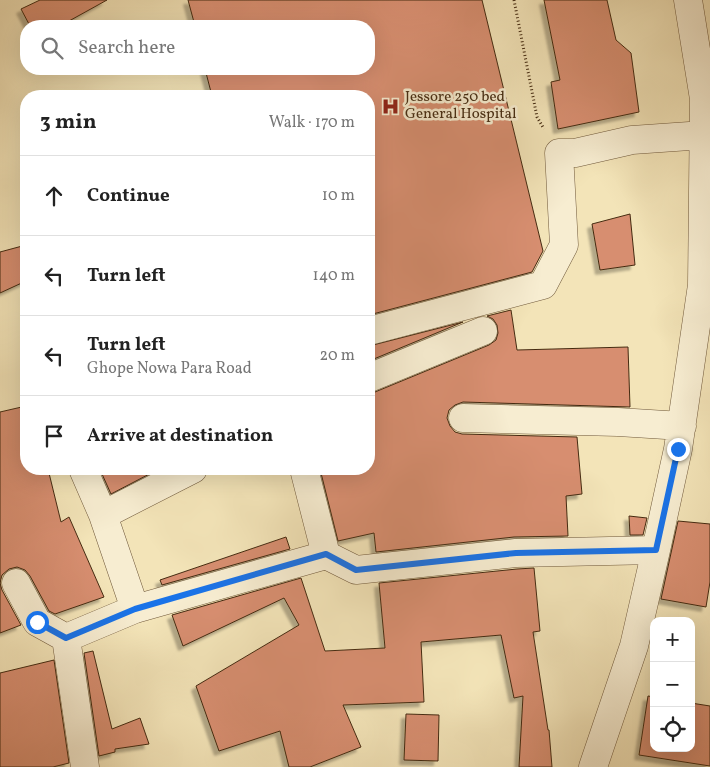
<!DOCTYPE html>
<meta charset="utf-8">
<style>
:root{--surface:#fff;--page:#f6f6f6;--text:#222;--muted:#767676;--line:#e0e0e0}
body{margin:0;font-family:Vollkorn,serif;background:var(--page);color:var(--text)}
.controls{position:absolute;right:15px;bottom:15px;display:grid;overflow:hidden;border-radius:10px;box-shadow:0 5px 20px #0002}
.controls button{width:45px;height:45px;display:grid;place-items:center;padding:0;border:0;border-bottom:1px solid var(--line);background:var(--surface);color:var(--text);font:25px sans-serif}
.stop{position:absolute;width:15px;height:15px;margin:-11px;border:4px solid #1a73e8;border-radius:50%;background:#fff}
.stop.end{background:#1a73e8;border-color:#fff;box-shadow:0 1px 5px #0008}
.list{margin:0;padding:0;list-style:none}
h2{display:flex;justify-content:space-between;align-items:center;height:65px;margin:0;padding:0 20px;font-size:21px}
h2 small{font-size:16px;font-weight:400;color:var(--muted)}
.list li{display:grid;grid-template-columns:32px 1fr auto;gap:15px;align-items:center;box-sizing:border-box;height:80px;padding:0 20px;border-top:1px solid var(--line)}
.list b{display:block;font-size:19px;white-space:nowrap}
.list p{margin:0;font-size:16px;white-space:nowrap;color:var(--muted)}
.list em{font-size:16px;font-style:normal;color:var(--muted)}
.icon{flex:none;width:28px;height:28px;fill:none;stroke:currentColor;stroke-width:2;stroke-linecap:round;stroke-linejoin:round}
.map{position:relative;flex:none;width:710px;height:767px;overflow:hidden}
.search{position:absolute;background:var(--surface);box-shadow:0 5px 20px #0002;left:20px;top:20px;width:355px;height:55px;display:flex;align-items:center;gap:12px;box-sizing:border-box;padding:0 18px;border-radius:20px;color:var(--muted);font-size:19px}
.panel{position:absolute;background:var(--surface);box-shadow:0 5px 20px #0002;left:20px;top:90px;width:355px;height:385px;border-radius:20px}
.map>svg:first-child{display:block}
.building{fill:#d78e70;stroke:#452b11;filter:url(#shadow)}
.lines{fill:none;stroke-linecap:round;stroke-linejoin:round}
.minor-casing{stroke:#70593b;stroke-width:29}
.path{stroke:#452b11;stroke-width:3;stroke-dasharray:1 2.5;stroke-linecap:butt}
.minor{stroke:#f7edd1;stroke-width:28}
.route{stroke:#1a73e8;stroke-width:6}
.labels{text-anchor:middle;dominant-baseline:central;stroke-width:5;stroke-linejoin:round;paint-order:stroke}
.poi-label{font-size:15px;fill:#452b11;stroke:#f7edd1;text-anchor:start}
</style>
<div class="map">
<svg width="710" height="767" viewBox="0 0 710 767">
<defs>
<filter id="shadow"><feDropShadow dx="-4.5" dy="4.5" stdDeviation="1" flood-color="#0004"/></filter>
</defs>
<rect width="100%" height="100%" fill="#f3e4b8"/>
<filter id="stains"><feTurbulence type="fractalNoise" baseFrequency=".004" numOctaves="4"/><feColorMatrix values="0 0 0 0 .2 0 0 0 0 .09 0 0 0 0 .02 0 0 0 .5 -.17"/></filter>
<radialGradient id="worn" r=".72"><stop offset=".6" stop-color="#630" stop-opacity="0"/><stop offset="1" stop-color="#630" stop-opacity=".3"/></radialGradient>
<!-- building -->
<path class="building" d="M 40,0 L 107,0 L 60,26 L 30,26 L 21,9 Z
M 188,0 L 482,0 L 543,251 L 532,272 L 369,315 L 369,96 L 212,96 L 205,69 L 369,69 L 369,26 L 195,26 Z
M 544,0 L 607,0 L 616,40 L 631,53 L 639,112 L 558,129 L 551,82 L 560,80 Z
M 630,214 L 635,265 L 600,270 L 592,224 Z
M 26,245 L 26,281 L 0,293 L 0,252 Z
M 511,310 L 517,350 L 628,347 L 630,407 L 463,402 L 455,405 L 449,410 L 447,418 L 450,426 L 455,432 L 462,434 L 577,437 L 582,494 L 566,496 L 568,536 L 514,537 L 376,552 L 374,533 L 338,541 L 320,469 L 369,469 L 369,393 L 375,392 L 489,345 L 496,340 L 498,333 L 497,325 L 493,319 L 487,316 Z
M 463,322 L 369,361 L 369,346 Z
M 26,406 L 26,469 L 48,469 L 61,522 L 69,517 L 104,597 L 55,614 L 49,611 L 30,576 L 25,570 L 17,567 L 9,569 L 2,575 L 0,583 L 2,590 L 21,625 L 0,633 L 0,412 Z
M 124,469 L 159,469 L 111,494 L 102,474 Z
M 629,516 L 647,518 L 643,535 L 630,535 Z
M 678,521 L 710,524 L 710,582 L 706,607 L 661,599 Z
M 286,537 L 290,549 L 162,585 L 160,580 Z
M 534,568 L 540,631 L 533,632 L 548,730 L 549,730 L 552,767 L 519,767 L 523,696 L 514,698 L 501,635 L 421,642 L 424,702 L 343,705 L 361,747 L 310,767 L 289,767 L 280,731 L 219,751 L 196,686 L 299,625 L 284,598 L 183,646 L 172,615 L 301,578 L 325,651 L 385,648 L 379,583 L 517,569 Z
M 93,651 L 112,729 L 140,718 L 149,744 L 115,749 L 115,752 L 99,756 L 84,653 Z
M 54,660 L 69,763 L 53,767 L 0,767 L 0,673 Z
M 648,696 L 654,697 L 654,748 L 691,748 L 691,703 L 710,706 L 710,766 L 639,755 Z
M 406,714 L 439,715 L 438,761 L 404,760 Z"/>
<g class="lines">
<defs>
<path id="minor" d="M 369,331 L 543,285 L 564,245 L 559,153 L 575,153 L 632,140 L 704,135
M 369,378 L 483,331
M 463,418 L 618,422 L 682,426
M 83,469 L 103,515 L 135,609
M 304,469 L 326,555 L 356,570 L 516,553 L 656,550
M 103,515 L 193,469
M 16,583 L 37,622 L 66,638 L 135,609 L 326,555
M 66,638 L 85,767
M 593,767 L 634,646 L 656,550 L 678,449 L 702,285 L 704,99 L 688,0"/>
</defs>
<!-- minor casing -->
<use href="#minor" class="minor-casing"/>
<!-- path -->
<path class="path" d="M 514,0 L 537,117 L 544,129"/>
<!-- minor -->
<use href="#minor" class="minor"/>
</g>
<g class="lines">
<!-- route -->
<path class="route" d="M 37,622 L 66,638 L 135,609 L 326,554 L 356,570 L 516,553 L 656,550 L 678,449"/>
</g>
<!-- icons -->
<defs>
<symbol id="hospital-bare" viewBox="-9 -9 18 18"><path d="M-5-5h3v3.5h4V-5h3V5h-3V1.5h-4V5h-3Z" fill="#8f2418" stroke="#f7edd1" stroke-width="2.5" paint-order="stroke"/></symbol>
</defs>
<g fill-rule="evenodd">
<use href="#hospital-bare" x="378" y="94" width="25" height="25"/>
</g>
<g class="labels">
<!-- poi labels -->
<g class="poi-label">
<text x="405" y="97">Jessore 250 bed<tspan x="405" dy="17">General Hospital</tspan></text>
</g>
</g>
<rect width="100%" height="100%" filter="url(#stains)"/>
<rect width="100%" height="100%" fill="url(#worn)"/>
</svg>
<div class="controls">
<button>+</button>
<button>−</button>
<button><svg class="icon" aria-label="locate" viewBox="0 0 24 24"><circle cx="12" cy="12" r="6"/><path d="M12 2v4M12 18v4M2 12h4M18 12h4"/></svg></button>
</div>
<div class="stop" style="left:37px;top:622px"></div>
<div class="stop end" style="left:678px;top:449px"></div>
<div class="search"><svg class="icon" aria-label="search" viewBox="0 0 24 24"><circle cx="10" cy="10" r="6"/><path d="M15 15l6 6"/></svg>Search here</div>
<section class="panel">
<h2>3 min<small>Walk · 170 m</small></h2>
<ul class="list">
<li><svg class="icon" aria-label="ahead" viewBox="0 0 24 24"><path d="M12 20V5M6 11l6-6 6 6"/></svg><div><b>Continue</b></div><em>10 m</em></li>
<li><svg class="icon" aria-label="left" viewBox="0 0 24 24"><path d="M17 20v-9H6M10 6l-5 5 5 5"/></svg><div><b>Turn left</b></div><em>140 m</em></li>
<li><svg class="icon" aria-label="left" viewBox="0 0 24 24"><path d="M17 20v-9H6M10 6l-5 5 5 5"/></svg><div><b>Turn left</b><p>Ghope Nowa Para Road</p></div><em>20 m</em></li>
<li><svg class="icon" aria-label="arrive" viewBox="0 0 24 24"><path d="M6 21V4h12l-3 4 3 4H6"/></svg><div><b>Arrive at destination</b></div></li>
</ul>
</section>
</div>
